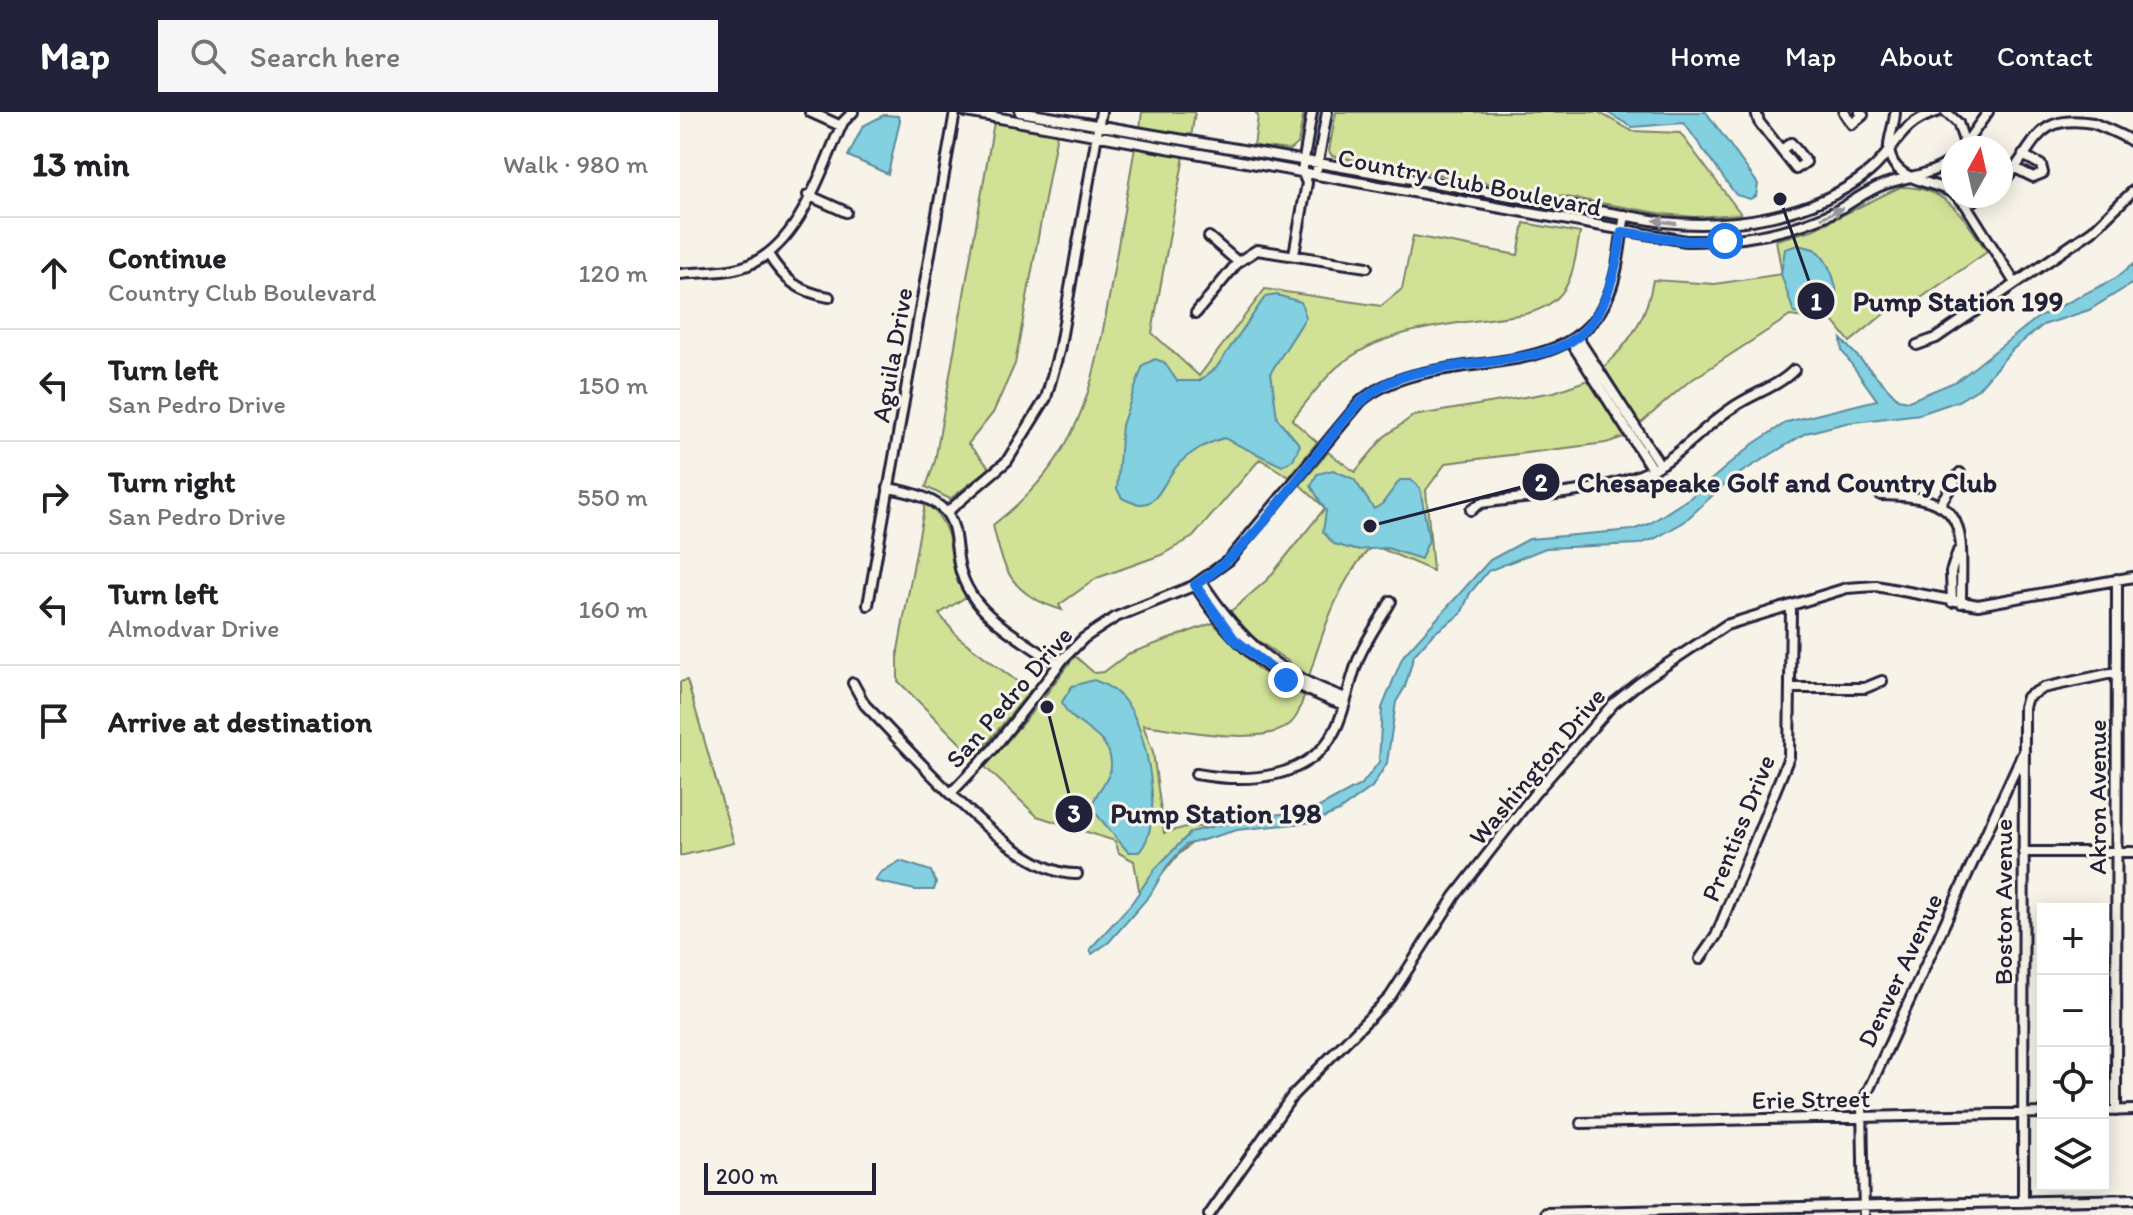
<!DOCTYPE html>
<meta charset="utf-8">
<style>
:root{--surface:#fff;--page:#f6f6f6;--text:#202124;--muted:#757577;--line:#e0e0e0;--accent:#22223b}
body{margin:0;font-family:Itim,sans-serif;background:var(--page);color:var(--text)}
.controls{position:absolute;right:24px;bottom:24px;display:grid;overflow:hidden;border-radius:0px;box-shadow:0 4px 20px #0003}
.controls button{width:72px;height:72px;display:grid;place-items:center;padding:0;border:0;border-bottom:2px solid var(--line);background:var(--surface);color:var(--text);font:40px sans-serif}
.compass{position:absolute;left:1261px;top:24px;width:72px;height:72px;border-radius:50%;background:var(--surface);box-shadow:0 4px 20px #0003;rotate:8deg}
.scale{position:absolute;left:24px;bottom:20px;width:172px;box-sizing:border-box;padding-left:8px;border:4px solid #22223b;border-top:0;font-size:22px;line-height:28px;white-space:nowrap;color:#22223b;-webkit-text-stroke:6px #f7f3e8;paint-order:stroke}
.stop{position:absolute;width:24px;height:24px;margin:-18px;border:6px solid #1a73e8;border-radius:50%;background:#fff}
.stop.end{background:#1a73e8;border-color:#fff;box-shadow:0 2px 8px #0008}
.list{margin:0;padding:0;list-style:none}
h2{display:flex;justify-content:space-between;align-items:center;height:104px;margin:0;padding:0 32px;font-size:34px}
h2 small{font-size:26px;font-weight:400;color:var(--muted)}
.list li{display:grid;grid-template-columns:52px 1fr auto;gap:24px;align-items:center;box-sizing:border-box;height:112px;padding:0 32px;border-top:2px solid var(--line)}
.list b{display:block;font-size:30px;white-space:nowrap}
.list p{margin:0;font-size:26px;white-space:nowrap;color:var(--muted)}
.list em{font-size:26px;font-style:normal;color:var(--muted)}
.icon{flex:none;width:44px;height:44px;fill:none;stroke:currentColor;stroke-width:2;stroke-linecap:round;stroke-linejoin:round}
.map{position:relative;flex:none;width:1453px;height:1103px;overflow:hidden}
header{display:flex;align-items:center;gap:48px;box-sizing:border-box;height:112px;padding:0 40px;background:var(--accent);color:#fff}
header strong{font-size:38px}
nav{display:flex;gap:44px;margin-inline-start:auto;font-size:28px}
.search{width:560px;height:72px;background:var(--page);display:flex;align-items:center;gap:20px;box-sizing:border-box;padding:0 28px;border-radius:0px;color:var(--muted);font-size:30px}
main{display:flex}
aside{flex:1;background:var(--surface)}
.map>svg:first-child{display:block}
.green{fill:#d1e296;stroke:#7a8268;stroke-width:2}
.water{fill:#82d0e0;stroke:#5c8a9e;stroke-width:2}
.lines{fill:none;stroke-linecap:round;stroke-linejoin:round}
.minor-casing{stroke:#22223b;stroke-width:14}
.minor{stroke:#f7f3e8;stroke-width:8}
.oneway{fill:#97959a}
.route{stroke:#1a73e8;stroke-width:10}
.labels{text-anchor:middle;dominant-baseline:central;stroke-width:6;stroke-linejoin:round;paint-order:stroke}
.street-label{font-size:26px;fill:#22223b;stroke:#f7f3e8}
.leader{fill:none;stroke:#22223b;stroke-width:3}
.callout-dot{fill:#22223b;stroke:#f7f3e8;stroke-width:3}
.mark-label{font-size:24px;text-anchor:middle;font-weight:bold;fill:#fff}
.callout-label{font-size:28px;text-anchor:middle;font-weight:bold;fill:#22223b;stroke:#f7f3e8;stroke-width:6;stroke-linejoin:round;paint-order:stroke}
</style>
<header>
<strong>Map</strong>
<div class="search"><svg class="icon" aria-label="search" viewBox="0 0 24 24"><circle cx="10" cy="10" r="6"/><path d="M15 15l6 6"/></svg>Search here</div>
<nav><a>Home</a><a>Map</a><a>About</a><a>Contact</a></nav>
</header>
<main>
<aside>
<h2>13 min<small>Walk · 980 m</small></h2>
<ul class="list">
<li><svg class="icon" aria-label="ahead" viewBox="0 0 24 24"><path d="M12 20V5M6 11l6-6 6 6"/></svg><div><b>Continue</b><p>Country Club Boulevard</p></div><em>120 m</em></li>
<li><svg class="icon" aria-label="left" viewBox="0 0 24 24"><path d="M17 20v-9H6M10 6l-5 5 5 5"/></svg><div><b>Turn left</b><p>San Pedro Drive</p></div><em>150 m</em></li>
<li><svg class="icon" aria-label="right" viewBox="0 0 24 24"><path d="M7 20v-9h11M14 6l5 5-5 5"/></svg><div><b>Turn right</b><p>San Pedro Drive</p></div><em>550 m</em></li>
<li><svg class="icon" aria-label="left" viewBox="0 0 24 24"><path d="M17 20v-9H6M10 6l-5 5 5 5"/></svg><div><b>Turn left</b><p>Almodvar Drive</p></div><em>160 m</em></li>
<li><svg class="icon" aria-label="arrive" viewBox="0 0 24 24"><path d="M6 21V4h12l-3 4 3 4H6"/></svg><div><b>Arrive at destination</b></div></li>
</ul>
</aside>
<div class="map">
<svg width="1453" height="1103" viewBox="0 0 1453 1103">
<rect width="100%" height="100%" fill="#f7f3e8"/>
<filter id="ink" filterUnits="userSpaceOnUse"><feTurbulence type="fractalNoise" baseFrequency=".0125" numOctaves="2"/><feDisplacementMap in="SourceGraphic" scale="16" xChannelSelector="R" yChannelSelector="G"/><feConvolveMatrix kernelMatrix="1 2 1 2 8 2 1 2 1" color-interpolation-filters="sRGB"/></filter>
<g filter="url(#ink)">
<!-- green -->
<path class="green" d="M 462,0 L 515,0 L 511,25 L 460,16 Z
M 575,0 L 624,0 L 618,32 L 609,38 L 574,34 L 578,4 Z
M 656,0 L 918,0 L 952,19 L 1000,21 L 1061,102 L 1014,105 L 984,102 L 652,44 L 649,39 Z
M 314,10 L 377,21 L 335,252 L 313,301 L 288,332 L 310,356 L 270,387 L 246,375 L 255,349 Z
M 455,35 L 504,44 L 472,221 L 519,264 L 585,177 L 701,194 L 722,177 L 733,124 L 838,143 L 844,111 L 900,121 C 892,162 892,190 845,202 C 782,212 707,212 656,256 C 640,271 626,291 612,308 L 637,330 L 609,365 L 580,347 L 513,425 L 481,443 L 417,466 L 379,493 L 382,498 C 332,483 324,461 313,413 C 399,346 412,282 430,180 C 438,132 447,83 455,35 Z
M 1220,75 C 1267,74 1284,105 1307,140 L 1232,192 L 1205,201 L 1170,230 L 1154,210 L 1110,204 L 1007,271 L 960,312 L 924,255 C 951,229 967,205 973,168 L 1035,172 L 1102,162 L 1096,128 L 1132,118 Z
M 908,268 L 944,325 L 926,331 L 766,351 L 746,378 L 753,459 L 693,433 C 659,467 643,519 629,564 L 573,525 L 550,500 L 588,467 L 645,396 L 620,373 L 648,340 L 675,360 L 704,325 L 733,304 L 874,280 Z
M 245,391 C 277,412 269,454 286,485 L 259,502 L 278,525 L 350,579 L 295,646 L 218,569 L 218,538 Z
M 533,511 L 578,557 L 624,584 C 620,595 619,604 610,612 C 583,636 498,617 463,613 L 473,640 L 484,721 L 510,714 L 550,717 L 513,730 L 497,744 L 461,789 L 454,749 L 439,741 L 435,729 L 357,704 L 305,655 L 357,594 L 366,603 L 372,594 L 364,585 L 395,544 L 414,561 L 424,560 L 448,542 Z
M 7,568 L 54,731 L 0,744 L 0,570 Z"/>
<!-- water -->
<path class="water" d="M 926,0 L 1026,0 L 1078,72 L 1076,84 L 1070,87 L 1056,83 L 1004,11 L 952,15 Z
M 204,3 L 218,4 L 220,8 L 208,62 L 168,44 L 183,14 Z
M 1118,133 C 1125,135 1132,135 1137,139 C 1154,154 1167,195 1145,207 L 1114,201 L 1101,162 L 1105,137 Z
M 1453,152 L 1453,171 L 1409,198 L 1363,213 L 1332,238 L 1298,277 L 1278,289 L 1240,302 L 1166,311 L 1126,321 L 1049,368 L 1004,410 L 974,427 L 959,432 L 866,436 L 808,459 L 790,481 L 781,502 L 753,522 L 734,543 L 725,575 L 716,590 L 707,651 L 692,675 L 659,699 L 633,710 L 557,718 L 506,733 L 487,754 L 470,783 L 429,830 L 412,842 L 410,837 L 451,792 L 475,757 L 511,720 L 570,705 L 632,699 L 682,672 L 699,650 L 702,596 L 723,544 L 810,448 L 849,427 L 952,418 L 969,412 L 1011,385 L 1073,332 L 1107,310 L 1197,288 L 1162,239 L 1161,227 L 1218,287 L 1229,289 L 1277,269 L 1357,206 L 1436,166 Z
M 597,183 L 621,190 L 626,205 L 591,260 L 597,306 L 620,333 L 613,348 L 602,354 L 544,326 C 524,332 502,344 491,362 C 476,384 473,402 442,386 L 437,377 L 442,313 L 463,253 L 475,247 L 484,250 L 497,269 L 519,269 L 536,256 L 585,185 Z
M 653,358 L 674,367 L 694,397 L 702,392 L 720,368 L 731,368 L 740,376 L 749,428 L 741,447 L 707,436 L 675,438 L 654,432 L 643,420 L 646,399 L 631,374 L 637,362 Z
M 414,568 C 429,573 439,580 448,593 C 468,622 485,714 459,740 L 448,740 L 412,697 C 413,680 432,668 431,652 C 431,620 389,614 382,590 L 392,574 Z
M 220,749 L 251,759 L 256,771 L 254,778 L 235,778 L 195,769 L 200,761 Z"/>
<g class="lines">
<defs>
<path id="minor" d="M 130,0 L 161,14
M 286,0 L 1006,129 C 1058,130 1108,122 1156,99 C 1172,91 1187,78 1205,72 C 1229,63 1251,65 1273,47
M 340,0 L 983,110 C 1052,117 1133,105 1189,60 C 1216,38 1218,11 1257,0
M 1076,0 L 1079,10 L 1116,57 L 1126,50 L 1111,31 L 1101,38
M 1164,0 L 1172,12 L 1183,3 L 1180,0
M 1215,0 C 1215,12 1208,26 1209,37 C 1212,70 1252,68 1273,81
M 1266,0 L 1278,11 L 1285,32
M 1282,36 L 1308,0
M 637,56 L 647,0
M 1335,56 L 1353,65 L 1363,61 L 1361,53 L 1343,43
M 1321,71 C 1357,38 1352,0 1413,11 C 1427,17 1441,22 1453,30
M 128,83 L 166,100
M 1277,84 L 1286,93 L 1335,171
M 1286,93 L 1301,84
M 529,125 L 558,150
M 88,142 C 104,168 119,180 149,185
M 614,142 L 627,71 L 622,59 L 632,0
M 0,162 C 22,160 48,161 68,153 C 121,132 141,57 163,10 L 173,0
M 516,201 L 558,150 L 577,138 L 687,155
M 897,225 L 980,353
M 891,230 L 972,357
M 1237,233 L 1256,226 L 1412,119 L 1453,79
M 208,376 C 309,393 254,435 296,489 C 316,515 352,534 379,553
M 1201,383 C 1292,384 1281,416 1281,491
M 1260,392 L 1280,361
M 791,398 L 801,391 C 854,383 934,382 980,353 C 1006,337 1026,313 1052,296 C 1071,282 1098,275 1114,258
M 267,400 L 327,349 L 366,286 L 379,239 L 421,0
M 521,469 C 561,530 597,562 666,586
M 515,473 C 556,536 592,567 664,593
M 1272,490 L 1271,460 L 1278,439
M 188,493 L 275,0
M 173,571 L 185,593 C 229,636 335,765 397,762
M 1111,576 L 1185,576 L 1202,569
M 516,662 C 567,671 632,669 657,614 C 667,592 670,566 680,543 C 688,525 701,507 711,489
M 272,680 L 313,637 L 384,546 L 404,526 L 436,505 L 513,474 L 549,448 L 681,289 C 752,229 891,280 929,182 C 939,158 940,129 945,103
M 1343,740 L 1453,740
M 1020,847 L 1036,824 L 1109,645 L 1111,496
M 1423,999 L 1453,998
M 1436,999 L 1437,467
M 901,1011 L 1363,1001
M 1343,1090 L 1344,595 L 1347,585 L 1363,576 L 1437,560
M 866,1101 L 1453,1087
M 529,1103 L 613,983 L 710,885 L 775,784 L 855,681 L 933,592 L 959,571 L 1046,513 L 1167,476 L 1196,474 L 1298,493 L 1453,465
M 1184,1103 L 1182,992 L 1342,643"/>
</defs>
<!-- minor casing -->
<use href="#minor" class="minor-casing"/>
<!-- minor -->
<use href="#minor" class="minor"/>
</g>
<!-- one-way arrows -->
<defs><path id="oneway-solid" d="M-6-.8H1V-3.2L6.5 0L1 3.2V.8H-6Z" transform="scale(2)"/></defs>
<g class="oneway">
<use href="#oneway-solid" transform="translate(1152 101) rotate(-25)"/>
<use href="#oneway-solid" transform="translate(985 110) rotate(-172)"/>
</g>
</g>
<g class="lines" filter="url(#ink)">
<!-- route -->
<path class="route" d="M 606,568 L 554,527 L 515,473 C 569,440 606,380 646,331 C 662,311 678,288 701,275 C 722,262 746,259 771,255 C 883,239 922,247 942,120 L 1006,129 L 1045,129"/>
</g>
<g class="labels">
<!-- street labels -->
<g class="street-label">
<text transform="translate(790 70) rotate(11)">Country Club Boulevard</text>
<text transform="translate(212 243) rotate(-80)">Aguila Drive</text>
<text transform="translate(329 585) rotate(-49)">San Pedro Drive</text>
<text transform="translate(857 654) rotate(-50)">Washington Drive</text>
<text transform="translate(1417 685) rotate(-90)">Akron Avenue</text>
<text transform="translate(1058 716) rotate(-68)">Prentiss Drive</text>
<text transform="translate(1323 790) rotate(-90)">Boston Avenue</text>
<text transform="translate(1220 858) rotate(-65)">Denver Avenue</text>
<text transform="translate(1131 987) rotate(-1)">Erie Street</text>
</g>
</g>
<!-- callouts -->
<path class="leader" d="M1100 87L1136 189M690 414L861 370M367 595L394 702"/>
<g class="callout-dot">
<circle cx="1100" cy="87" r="8"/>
<circle cx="690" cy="414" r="8"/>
<circle cx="367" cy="595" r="8"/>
<circle cx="1136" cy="189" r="20"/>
<circle cx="861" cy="370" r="20"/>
<circle cx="394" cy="702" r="20"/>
</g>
<g class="mark-label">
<text x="1136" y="198">1</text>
<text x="861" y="379">2</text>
<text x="394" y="710">3</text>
</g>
<g class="callout-label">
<text x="1278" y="199">Pump Station 199</text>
<text x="1107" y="380">Chesapeake Golf and Country Club</text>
<text x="536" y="711">Pump Station 198</text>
</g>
</svg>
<div class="controls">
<button>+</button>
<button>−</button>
<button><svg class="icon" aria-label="locate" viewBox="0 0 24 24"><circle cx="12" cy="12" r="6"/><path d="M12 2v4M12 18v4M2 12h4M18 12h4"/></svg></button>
<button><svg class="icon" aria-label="layers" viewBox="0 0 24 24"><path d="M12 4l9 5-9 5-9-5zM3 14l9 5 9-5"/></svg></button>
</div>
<svg class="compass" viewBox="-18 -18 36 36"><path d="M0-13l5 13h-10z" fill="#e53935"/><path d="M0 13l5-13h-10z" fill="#757577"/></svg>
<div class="scale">200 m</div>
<div class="stop" style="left:1045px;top:129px"></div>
<div class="stop end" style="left:606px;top:568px"></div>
</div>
</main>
